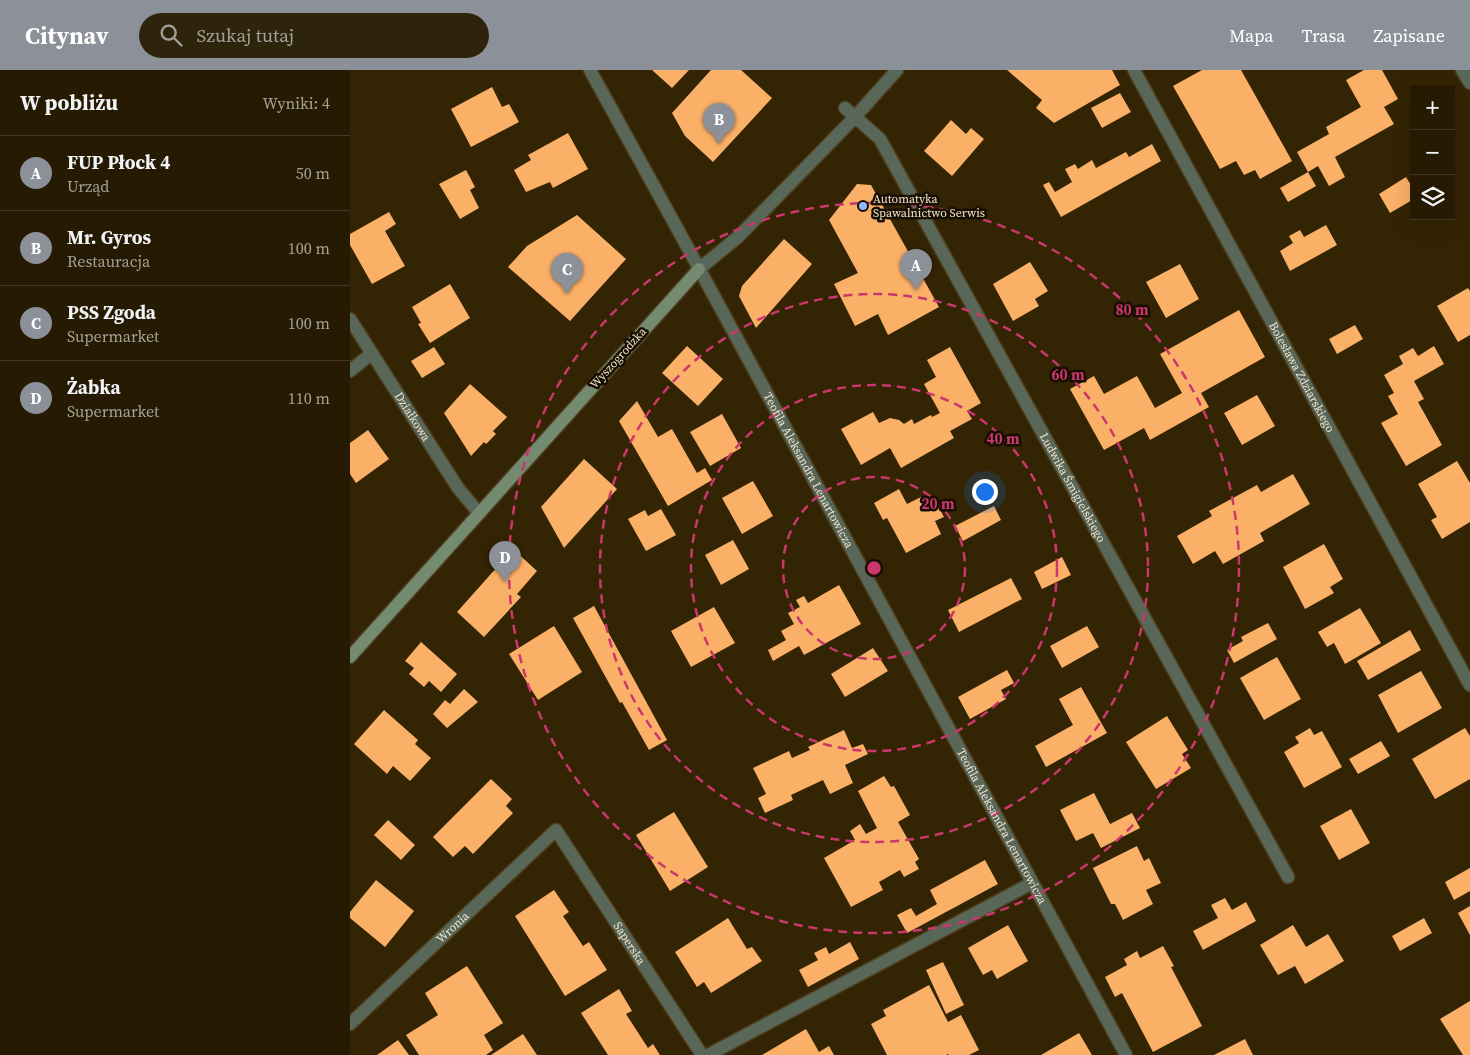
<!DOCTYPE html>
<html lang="pl">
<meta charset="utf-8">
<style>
:root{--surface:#261b02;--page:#2e240c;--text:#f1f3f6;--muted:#a4a199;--line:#423924;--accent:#8c9099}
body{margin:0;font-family:"Source Serif 4",serif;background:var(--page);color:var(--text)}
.controls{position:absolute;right:15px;top:15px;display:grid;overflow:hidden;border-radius:0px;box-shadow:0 5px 20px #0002}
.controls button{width:45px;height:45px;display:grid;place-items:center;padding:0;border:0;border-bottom:1px solid var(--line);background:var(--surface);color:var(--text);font:25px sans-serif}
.you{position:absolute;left:634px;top:421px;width:18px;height:18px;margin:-12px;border:4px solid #fff;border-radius:50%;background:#1a73e8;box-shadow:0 0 0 8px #1a73e833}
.badge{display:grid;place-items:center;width:32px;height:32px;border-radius:50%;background:var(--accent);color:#fff;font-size:16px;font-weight:700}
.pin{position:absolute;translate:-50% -41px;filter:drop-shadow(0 1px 2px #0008)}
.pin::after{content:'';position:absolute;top:26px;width:18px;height:15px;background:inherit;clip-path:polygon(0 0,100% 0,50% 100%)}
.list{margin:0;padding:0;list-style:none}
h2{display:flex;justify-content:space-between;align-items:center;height:65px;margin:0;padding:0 20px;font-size:21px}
h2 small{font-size:16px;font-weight:400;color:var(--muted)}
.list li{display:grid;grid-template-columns:32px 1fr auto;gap:15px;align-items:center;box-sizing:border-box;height:75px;padding:0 20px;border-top:1px solid var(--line)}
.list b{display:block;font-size:19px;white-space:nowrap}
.list p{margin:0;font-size:16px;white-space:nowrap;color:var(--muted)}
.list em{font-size:16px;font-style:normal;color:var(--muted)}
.icon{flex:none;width:28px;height:28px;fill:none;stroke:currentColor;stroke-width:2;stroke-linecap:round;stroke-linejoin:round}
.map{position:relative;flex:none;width:1120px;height:985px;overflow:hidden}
header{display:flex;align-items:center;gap:30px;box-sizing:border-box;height:70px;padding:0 25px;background:var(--accent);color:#fff}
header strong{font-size:24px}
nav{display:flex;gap:28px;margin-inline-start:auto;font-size:18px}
.search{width:350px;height:45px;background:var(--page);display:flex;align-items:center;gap:12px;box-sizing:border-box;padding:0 18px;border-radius:28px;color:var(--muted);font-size:19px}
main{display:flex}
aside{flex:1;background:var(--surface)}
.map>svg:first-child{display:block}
.building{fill:#fbb068}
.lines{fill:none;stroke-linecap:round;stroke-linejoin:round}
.street-casing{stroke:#4e3f20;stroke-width:15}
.secondary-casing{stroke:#4e3f20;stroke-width:15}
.street{stroke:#596758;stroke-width:12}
.secondary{stroke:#748b72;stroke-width:12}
.ring{fill:none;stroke:#c9376c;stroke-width:2.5;stroke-dasharray:9 6}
.poi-dot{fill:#93b7fd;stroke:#170e01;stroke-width:2}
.labels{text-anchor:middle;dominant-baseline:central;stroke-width:5;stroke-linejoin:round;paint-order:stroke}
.poi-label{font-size:12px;fill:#f2e5cf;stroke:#170e01;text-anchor:start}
.street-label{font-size:12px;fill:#f2e5cf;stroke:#170e01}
.centre{fill:#c9376c;stroke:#170e01;stroke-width:2.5}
.ring-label{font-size:15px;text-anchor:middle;font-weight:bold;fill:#c9376c;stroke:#170e01;stroke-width:5;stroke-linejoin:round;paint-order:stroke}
</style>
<header>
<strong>Citynav</strong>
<div class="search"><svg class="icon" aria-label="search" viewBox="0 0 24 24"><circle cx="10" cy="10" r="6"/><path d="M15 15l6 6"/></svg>Szukaj tutaj</div>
<nav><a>Mapa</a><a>Trasa</a><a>Zapisane</a></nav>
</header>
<main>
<aside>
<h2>W pobliżu<small>Wyniki: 4</small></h2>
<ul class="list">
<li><span class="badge">A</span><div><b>FUP Płock 4</b><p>Urząd</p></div><em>50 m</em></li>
<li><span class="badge">B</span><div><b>Mr. Gyros</b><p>Restauracja</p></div><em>100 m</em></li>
<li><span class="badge">C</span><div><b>PSS Zgoda</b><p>Supermarket</p></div><em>100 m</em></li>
<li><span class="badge">D</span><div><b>Żabka</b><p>Supermarket</p></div><em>110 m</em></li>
</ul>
</aside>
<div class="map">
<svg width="1120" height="985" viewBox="0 0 1120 985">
<rect width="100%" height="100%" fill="#332403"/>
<!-- building -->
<path class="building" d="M 302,0 L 339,0 L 322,18 Z
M 361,0 L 391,0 L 422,28 L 363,92 L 335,66 L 322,43 Z
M 657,0 L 762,0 L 770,15 L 704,53 L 686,38 L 692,30 Z
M 852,0 L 891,0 L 942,91 L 910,109 L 905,100 L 894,105 L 886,91 L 870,99 L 823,16 Z
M 1014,0 L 1032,0 L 1048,29 L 1034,37 L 1044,54 L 985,87 L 995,107 L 979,116 L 968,96 L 958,102 L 947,82 L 979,64 L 976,57 L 1011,37 L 996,10 Z
M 142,17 L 152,37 L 159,34 L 169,52 L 121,77 L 101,39 Z
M 770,23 L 781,42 L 752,58 L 741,38 Z
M 601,50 L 616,64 L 621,58 L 634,69 L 602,106 L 574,81 Z
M 218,63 L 238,99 L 203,118 L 200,112 L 176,122 L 164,100 L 181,90 L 178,85 Z
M 802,74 L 811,91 L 711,147 L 693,115 L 699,112 L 705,122 L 722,112 L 715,99 L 725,94 L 728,99 L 742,90 L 746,98 L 776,82 L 779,87 Z
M 116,100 L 125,117 L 120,120 L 129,138 L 110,149 L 89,114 Z
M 958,102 L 966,116 L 938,132 L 930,118 Z
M 1056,107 L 1064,120 L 1064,129 L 1040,143 L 1029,124 Z
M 507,114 L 521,115 L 589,237 L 538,265 L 528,244 L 505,256 L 484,214 L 508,203 L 479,150 Z
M 39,142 L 46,154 L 35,161 L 55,196 L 22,214 L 0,175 L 0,164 Z
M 227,145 L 276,189 L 220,251 L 158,197 L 177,176 Z
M 976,155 L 987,175 L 940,201 L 930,181 L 943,173 L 939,166 L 950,160 L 954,167 Z
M 434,169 L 462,194 L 406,258 L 389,226 L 392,216 Z
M 680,192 L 698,221 L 685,229 L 689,236 L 663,251 L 643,214 Z
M 830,194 L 849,229 L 816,248 L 796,212 Z
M 100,214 L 120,248 L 80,273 L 68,254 L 71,253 L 62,237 Z
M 1118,218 L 1120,221 L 1120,265 L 1108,272 L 1087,236 Z
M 889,240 L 915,287 L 851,323 L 859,337 L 800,370 L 794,358 L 754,380 L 720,319 L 744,306 L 754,324 L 787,306 L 805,338 L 832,323 L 810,284 Z
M 1005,255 L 1013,269 L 987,284 L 979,269 Z
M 337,276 L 373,309 L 348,336 L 312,303 Z
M 1084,276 L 1094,294 L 1064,311 L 1074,329 L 1068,332 L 1092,375 L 1056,396 L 1031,353 L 1048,344 L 1038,326 L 1044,323 L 1034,305 L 1053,294 L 1049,286 L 1063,278 L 1068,286 Z
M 84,277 L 95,294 L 72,308 L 61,291 Z
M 600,277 L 631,333 L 617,341 L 622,349 L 600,361 L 604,368 L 551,398 L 540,378 L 511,395 L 491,359 L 523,342 L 529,353 L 540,348 L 549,350 L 554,354 L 562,349 L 564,354 L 581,345 L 582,347 L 590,343 L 574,314 L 586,307 L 577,290 Z
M 120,314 L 157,347 L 143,361 L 146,364 L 136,374 L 134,372 L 121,386 L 94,343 Z
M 907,325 L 925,356 L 892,375 L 874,343 Z
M 287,331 L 308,367 L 322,359 L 347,403 L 355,398 L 362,410 L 318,436 L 269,351 Z
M 372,344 L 391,378 L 360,396 L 340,362 Z
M 18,360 L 39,389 L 6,413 L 0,404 L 0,373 Z
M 234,389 L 267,419 L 214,478 L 191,437 Z
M 1107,391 L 1120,413 L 1120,452 L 1092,469 L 1081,450 L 1087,447 L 1068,414 Z
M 943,404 L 960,434 L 910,463 L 914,471 L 873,494 L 865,481 L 843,494 L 827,466 L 862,446 L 859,441 L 907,415 L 911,422 Z
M 403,411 L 423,446 L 392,464 L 372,428 Z
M 549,419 L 557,434 L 571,427 L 575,433 L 584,428 L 594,447 L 585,451 L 591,464 L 556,483 L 537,448 L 533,450 L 524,433 Z
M 644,436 L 651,450 L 613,471 L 605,456 Z
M 311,439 L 326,465 L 296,481 L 278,449 L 295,440 L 298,446 Z
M 383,470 L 399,499 L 371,515 L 355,485 Z
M 974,474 L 993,509 L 980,517 L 984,523 L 955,539 L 933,497 Z
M 163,479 L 187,501 L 167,524 L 171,527 L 134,567 L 107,542 Z
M 712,487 L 721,505 L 692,519 L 684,502 Z
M 661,508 L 672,529 L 609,562 L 598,540 Z
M 489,515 L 511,554 L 454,585 L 449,576 L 423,591 L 418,580 L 436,570 L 431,561 L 444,554 L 438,543 L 450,537 L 446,530 L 454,526 L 458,533 Z
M 244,536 L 317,670 L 299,680 L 272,632 L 270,633 L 223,548 Z
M 364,537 L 385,573 L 341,597 L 321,561 Z
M 1010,538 L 1031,573 L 995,594 L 984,573 L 977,577 L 968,562 Z
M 918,553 L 927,569 L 884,593 L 877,580 L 893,571 L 891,567 Z
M 204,556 L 232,602 L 188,630 L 159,584 Z
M 737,556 L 749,577 L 712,598 L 700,576 Z
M 1060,560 L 1071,580 L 1018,610 L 1007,591 Z
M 71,572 L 107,604 L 91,622 L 79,611 L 74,617 L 59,604 L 64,598 L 55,591 Z
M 523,578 L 538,601 L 495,627 L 481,604 Z
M 927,587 L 951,629 L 914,650 L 890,608 Z
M 657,600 L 664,613 L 651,620 L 656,629 L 620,649 L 608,627 Z
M 1071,601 L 1092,638 L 1048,663 L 1028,625 Z
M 731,617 L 757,663 L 696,697 L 685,676 L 723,655 L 709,629 Z
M 114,619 L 128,632 L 97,658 L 83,644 L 95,630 L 100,634 Z
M 34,640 L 68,670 L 65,674 L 81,688 L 60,711 L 43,696 L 37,704 L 4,674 Z
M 817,646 L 838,680 L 832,684 L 841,698 L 806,719 L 776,672 Z
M 960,658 L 964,665 L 972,661 L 992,697 L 954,718 L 934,682 L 949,673 L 945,667 Z
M 1115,658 L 1120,666 L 1120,709 L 1085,729 L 1062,689 Z
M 494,660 L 502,678 L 513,674 L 518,684 L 495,695 L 503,713 L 480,724 L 473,710 L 441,725 L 443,730 L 415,743 L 408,728 L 416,724 L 403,698 L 439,681 L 442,688 L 460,680 L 458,677 Z
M 1031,671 L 1040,686 L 1008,704 L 999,689 Z
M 534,706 L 541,717 L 544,716 L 560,745 L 548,752 L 569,789 L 565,792 L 569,799 L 554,807 L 550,800 L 529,812 L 533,820 L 501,837 L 474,788 L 505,770 L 500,761 L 510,754 L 516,764 L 527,758 L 508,721 Z
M 141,709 L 162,729 L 156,736 L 163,743 L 123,784 L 115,776 L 103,787 L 83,767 Z
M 744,723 L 760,754 L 782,743 L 790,758 L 751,778 L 743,763 L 726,771 L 710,740 Z
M 1001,739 L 1020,773 L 989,790 L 970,756 Z
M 324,742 L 358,797 L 320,821 L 286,765 Z
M 38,750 L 65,775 L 51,790 L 24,765 Z
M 787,776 L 794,791 L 799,788 L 811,813 L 796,820 L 803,834 L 773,850 L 765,834 L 761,834 L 743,798 Z
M 635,790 L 648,814 L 557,863 L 547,845 L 561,838 L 566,846 L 587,834 L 580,820 Z
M 1120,798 L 1120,821 L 1104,830 L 1095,812 Z
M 26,810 L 64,841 L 35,877 L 0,848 L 0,842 Z
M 204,820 L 219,842 L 213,846 L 233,876 L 239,872 L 257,900 L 215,926 L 165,846 Z
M 875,828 L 882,840 L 896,832 L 906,851 L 853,880 L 843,861 L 868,848 L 861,835 Z
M 1120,836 L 1120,865 L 1108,843 Z
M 378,848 L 397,879 L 402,877 L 412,891 L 361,923 L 354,912 L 347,917 L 325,882 Z
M 1074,848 L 1082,863 L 1050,881 L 1042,866 Z
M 658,855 L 678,891 L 647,909 L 642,900 L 633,905 L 618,878 Z
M 943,855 L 956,877 L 978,864 L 994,891 L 955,914 L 945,896 L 928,905 L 910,875 Z
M 500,872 L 509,889 L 458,917 L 449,900 L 468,890 L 464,883 L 476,877 L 479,884 Z
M 813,876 L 824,896 L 821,897 L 852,956 L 803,982 L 772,923 L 765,927 L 755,907 L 777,895 L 774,889 L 787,881 L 790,888 Z
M 593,892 L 614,935 L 596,944 L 576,900 Z
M 117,896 L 153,953 L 134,965 L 143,980 L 136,985 L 69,985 L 56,965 L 88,945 L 75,923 Z
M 579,915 L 598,952 L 611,945 L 629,980 L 619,985 L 599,985 L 598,984 L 596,985 L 537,985 L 521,954 L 536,946 L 533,940 Z
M 269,919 L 282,941 L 276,944 L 298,978 L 303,974 L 310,985 L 258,985 L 231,943 Z
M 1120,931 L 1120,985 L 1113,985 L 1090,949 Z
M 456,959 L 469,982 L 479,976 L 484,985 L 412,985 Z
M 729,963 L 742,985 L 691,985 Z
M 173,964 L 187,985 L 141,985 Z
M 895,969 L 903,985 L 864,985 Z
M 48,970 L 59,985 L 27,985 Z"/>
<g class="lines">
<defs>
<g id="street">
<path id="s1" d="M 240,0 L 333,169 L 776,985"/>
<path id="s2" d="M 784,0 L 1120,615"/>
<path d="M 1112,0 L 1120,13"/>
<path id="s3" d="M 495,38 L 530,69 L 938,807"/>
<path d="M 349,199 L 388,167 L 505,47 L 547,0"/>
<path id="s4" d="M 0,249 L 108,418 L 129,443"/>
<path d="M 0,301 L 21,284"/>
<path id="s5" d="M 0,954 L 206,760 L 352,985"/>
<path d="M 358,985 L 682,813"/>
</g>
<path id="secondary" d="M 0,587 L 349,199"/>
</defs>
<!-- street casing -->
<use href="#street" class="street-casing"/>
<!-- secondary casing -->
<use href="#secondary" class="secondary-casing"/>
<!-- street -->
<use href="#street" class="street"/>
<!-- secondary -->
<use href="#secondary" class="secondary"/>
</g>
<!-- distance rings -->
<g class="ring">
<circle cx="524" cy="498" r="91"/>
<circle cx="524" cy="498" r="183"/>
<circle cx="524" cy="498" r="274"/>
<circle cx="524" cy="498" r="365"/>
</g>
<!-- markers -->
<circle class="poi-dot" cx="513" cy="136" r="5"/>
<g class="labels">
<!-- poi labels -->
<g class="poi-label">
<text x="523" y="129">Automatyka<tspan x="523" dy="14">Spawalnictwo Serwis</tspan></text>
</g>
<!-- street labels -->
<g class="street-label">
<text transform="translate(268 288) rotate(-48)">Wyszogrodzka</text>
<text stroke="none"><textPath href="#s2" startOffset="350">Bolesława Zdziarskiego</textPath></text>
<text stroke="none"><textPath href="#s4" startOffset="116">Działkowa</textPath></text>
<text stroke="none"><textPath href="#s1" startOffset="456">Teofila Aleksandra Lenartowicza</textPath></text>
<text stroke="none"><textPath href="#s3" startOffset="445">Ludwika Śmigielskiego</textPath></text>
<text stroke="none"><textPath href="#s1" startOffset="861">Teofila Aleksandra Lenartowicza</textPath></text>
<text stroke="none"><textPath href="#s5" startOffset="141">Wronia</textPath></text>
<text stroke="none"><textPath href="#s5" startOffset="418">Saperska</textPath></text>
</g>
</g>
<circle cx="524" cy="498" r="8" class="centre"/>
<g class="ring-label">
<text x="782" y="245">80 m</text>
<text x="718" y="310">60 m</text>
<text x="653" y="374">40 m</text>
<text x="588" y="439">20 m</text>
</g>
</svg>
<div class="controls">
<button>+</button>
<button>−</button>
<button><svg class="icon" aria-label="layers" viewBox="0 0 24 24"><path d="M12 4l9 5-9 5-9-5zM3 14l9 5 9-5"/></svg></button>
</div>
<div class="you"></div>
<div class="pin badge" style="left:566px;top:220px">A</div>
<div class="pin badge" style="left:369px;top:74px">B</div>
<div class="pin badge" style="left:217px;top:224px">C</div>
<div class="pin badge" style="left:155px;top:512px">D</div>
</div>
</main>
